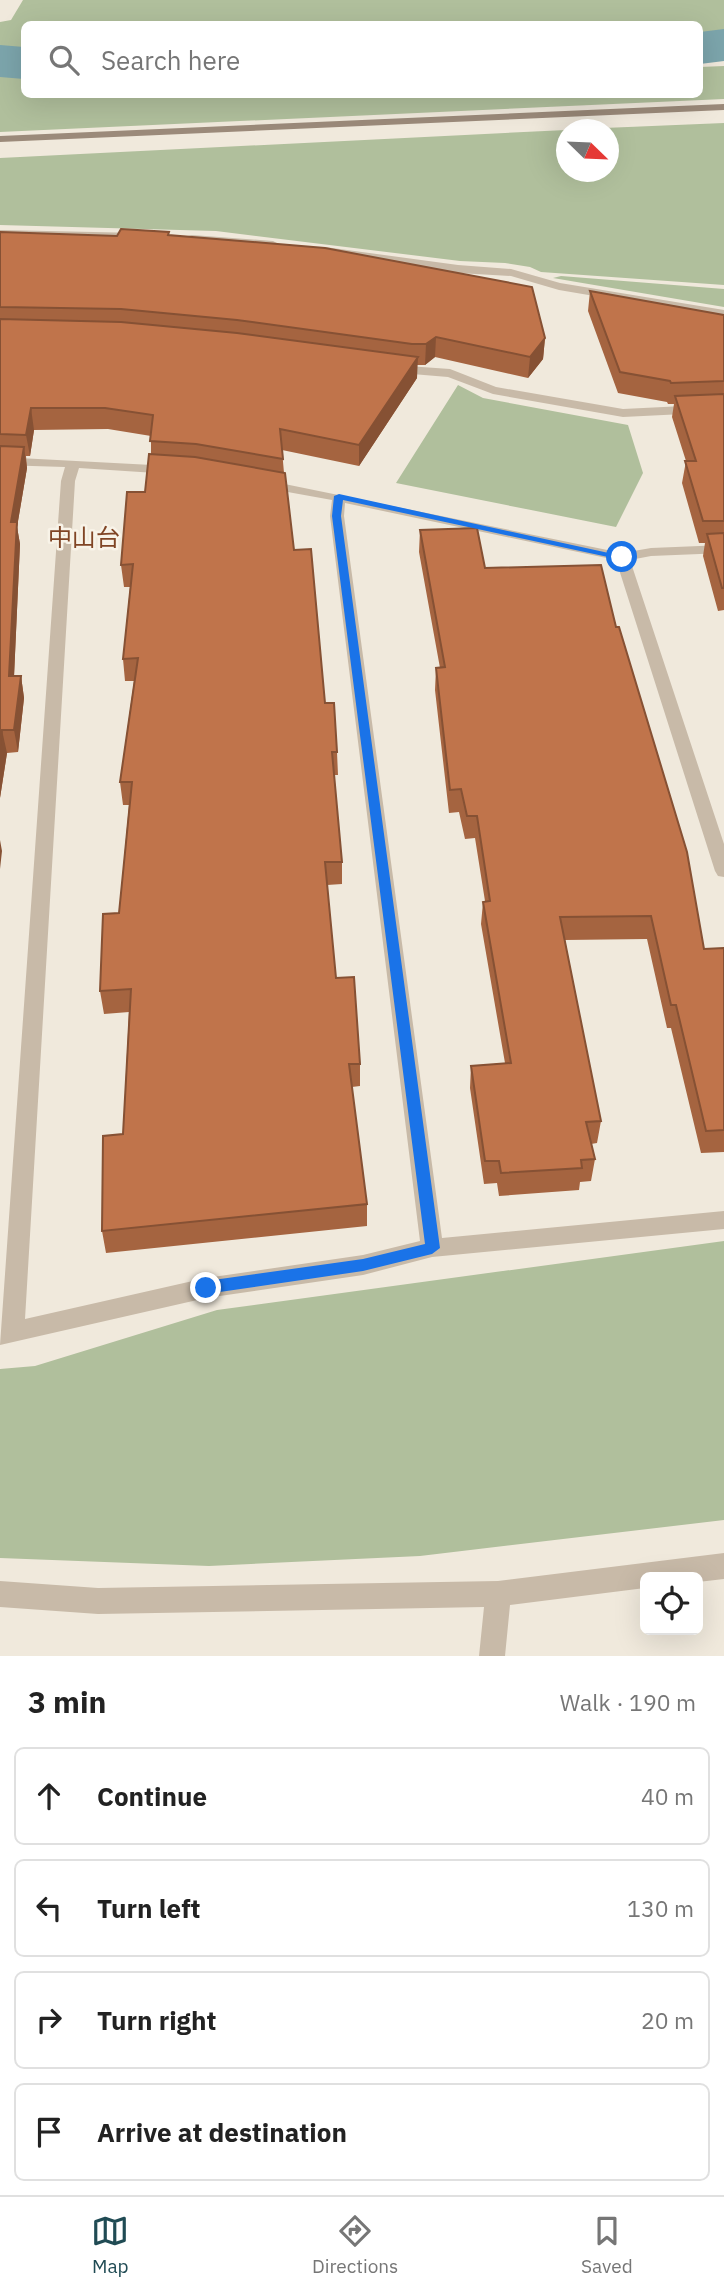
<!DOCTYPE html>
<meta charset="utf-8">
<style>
:root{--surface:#fff;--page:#f2f2f2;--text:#222;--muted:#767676;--line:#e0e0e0;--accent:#204b54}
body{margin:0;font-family:"IBM Plex Sans","Noto Sans JP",sans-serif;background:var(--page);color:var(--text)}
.controls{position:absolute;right:21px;bottom:21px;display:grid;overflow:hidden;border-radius:10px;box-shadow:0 7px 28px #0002}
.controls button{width:63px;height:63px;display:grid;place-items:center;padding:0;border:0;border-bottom:2px solid var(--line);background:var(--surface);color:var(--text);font:35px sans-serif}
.compass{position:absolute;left:556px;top:119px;width:63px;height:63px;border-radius:50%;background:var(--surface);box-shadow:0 7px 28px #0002;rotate:113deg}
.stop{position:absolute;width:21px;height:21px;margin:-16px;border:5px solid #1a73e8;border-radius:50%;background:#fff}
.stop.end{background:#1a73e8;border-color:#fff;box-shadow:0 2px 7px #0008}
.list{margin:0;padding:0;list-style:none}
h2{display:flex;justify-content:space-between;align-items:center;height:91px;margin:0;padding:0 28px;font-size:30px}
h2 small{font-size:23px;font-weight:400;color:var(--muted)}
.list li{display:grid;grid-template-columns:46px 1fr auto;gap:21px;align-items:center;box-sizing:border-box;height:98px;margin:0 14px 14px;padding:0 14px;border:2px solid var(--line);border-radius:10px}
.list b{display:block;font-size:26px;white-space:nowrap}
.list em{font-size:23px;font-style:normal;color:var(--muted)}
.icon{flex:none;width:38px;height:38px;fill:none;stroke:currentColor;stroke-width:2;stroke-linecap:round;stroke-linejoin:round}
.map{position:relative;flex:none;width:724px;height:1656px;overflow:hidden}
.search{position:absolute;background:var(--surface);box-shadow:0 7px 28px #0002;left:21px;right:21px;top:21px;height:77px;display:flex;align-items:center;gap:18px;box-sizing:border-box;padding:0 24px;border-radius:10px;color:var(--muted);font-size:26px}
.sheet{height:539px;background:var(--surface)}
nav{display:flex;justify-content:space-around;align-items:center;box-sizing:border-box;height:98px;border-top:2px solid var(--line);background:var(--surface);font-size:19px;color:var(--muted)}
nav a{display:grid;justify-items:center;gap:4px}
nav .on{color:var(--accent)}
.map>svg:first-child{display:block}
.green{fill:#b0bf9c}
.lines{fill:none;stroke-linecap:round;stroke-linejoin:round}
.river{fill:#7ca5ac;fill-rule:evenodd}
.street{fill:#c8baa8;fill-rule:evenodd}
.secondary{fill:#9b8a7a;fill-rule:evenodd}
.wall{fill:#a56440}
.shaded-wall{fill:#865134}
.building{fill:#c0744b;stroke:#865134;stroke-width:2}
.route{fill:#1a73e8}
.labels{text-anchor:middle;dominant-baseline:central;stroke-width:5;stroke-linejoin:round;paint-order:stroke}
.quarter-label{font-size:24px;fill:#804525;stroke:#f8f3e8}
</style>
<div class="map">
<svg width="724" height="1656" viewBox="0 0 724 1656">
<rect width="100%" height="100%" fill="#f0e9dc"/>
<!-- green -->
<path class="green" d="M 23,0 L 724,0 L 724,32 L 700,34 L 700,24 L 24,24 L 24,94 L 700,94 L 700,67 L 724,66 L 724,99 L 0,132 L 0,22 L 11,20 Z
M 724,123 L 724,285 L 541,272 L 530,267 L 505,263 L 460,261 L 216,231 L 0,225 L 0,158 L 566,130 L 566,172 L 608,172 L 608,130 L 580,129 Z
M 561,276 L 724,289 L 724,307 L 553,278 Z
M 458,385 L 483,398 L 628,425 L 643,473 L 616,527 L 396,483 Z
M 724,1241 L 724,1520 L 420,1556 L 209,1566 L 0,1558 L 0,1369 L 35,1366 L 217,1310 Z"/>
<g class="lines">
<!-- river -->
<path class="river" d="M 724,29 L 724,61 L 700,64 L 700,32 Z
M 0,45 L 24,47 L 24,79 L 0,77 Z"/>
<!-- street -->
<path class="street" d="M 0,230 L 140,233 L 146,236 L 140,239 L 0,236 Z
M 192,235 L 273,241 L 279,244 L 273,247 L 188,240 L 188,236 Z
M 325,247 L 458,265 L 511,269 L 560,283 L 724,310 L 724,318 L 559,290 L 511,276 L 458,273 L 321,252 L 319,250 Z
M 393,365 L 450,369 L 496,387 L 623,409 L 724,404 L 724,412 L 623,417 L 493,394 L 448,377 L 388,372 L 388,366 Z
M 0,457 L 171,466 L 178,470 L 171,474 L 79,468 L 75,481 L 25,1319 L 206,1278 L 363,1255 L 420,1241 L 330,516 L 332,500 L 260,487 L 260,481 L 265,480 L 622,553 L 651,548 L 724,545 L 724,553 L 651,556 L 630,560 L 724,844 L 724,877 L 718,876 L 715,871 L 616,560 L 345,503 L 344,516 L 442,1238 L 724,1211 L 724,1229 L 432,1257 L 363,1275 L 206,1298 L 0,1345 L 61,481 L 65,467 L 0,465 Z
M 724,1553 L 724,1579 L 698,1582 L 698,1577 L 645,1577 L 645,1588 L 510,1605 L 505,1656 L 479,1656 L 484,1607 L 98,1614 L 0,1607 L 0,1581 L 98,1588 L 498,1581 Z"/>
<!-- secondary -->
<path class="secondary" d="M 724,104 L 724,110 L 0,142 L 0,136 Z"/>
</g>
<!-- wall -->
<path class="wall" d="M 0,232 L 117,236 L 169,235 L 545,338 L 543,359 L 528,378 L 435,357 L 425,365 L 417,365 L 417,378 L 359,466 L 282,450 L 284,473 L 294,550 L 325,703 L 337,752 L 338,775 L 334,775 L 342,862 L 342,884 L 327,885 L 336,978 L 360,1064 L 360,1086 L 352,1087 L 367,1204 L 367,1226 L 106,1253 L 102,1231 L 123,1134 L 129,1012 L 104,1014 L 100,991 L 119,913 L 129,805 L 123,805 L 120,782 L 134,681 L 125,681 L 123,659 L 130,587 L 124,587 L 121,565 L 145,492 L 151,454 L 151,436 L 108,429 L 34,430 L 30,456 L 26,456 L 27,468 L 17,527 L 20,544 L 14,676 L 21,676 L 24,698 L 18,752 L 7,753 L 0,798 Z
M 590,291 L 724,315 L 724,610 L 718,611 L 703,556 L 705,543 L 699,543 L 682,483 L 686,461 L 672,417 L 674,404 L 668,404 L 667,402 L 618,393 L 588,311 Z
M 420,530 L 485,568 L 616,627 L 704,949 L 724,948 L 724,1152 L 701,1153 L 671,1028 L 667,1028 L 647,939 L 565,940 L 601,1121 L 597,1143 L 591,1144 L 595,1159 L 591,1181 L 580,1182 L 579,1190 L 499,1196 L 497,1183 L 484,1184 L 470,1088 L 471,1066 L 505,1063 L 481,924 L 483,902 L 485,901 L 475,838 L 465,839 L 459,812 L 449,813 L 435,690 L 436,668 L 440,668 L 419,552 Z"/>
<!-- shaded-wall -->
<path class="shaded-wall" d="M 436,337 L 435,357 L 425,365 L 426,344 Z
M 545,338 L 543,359 L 528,378 L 530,357 Z
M 418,357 L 417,378 L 359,466 L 359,445 Z
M 31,408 L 34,430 L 30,456 L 26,435 Z
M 24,447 L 27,468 L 17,527 L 20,544 L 13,699 L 9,676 L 11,522 Z
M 21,676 L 24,698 L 18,752 L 14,730 Z
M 2,730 L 7,753 L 0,798 L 0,746 Z
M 0,840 L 2,851 L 0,869 Z"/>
<!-- building -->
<path class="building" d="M 121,229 L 169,232 L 168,235 L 325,248 L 532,287 L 545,338 L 530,357 L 436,337 L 426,344 L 412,344 L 237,320 L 121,309 L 0,307 L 0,232 L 117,236 Z
M 590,291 L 724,315 L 724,381 L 671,383 L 670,381 L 620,372 Z
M 0,319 L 121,322 L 237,333 L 418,357 L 359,445 L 280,429 L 283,459 L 196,444 L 150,441 L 153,415 L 105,408 L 31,408 L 26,435 L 0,434 Z
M 724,394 L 724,521 L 703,521 L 685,461 L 696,461 L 675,396 Z
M 0,446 L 24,447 L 11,522 L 17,522 L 9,676 L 21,676 L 14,730 L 2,730 L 0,746 Z
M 149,454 L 195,457 L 285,473 L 294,550 L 311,549 L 325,703 L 334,703 L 337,752 L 332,752 L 342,862 L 325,862 L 336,978 L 354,977 L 360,1064 L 349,1064 L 367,1204 L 102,1231 L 103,1136 L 123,1134 L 131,989 L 100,991 L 103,914 L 119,913 L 132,782 L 120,782 L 138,658 L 123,659 L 133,564 L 121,565 L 127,492 L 145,492 Z
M 477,528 L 485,568 L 601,565 L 616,627 L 619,627 L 687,852 L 704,949 L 724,948 L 724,1130 L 706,1131 L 676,1005 L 671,1005 L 651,916 L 560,917 L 601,1121 L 586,1122 L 595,1159 L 581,1160 L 582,1168 L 501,1173 L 499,1161 L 485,1161 L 471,1066 L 511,1063 L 483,902 L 490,901 L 477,816 L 467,816 L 461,789 L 450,790 L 436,668 L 445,667 L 420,530 Z
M 724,533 L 724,588 L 722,588 L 707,534 Z"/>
<!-- route -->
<path class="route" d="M 339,494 L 627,557 L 622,560 L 343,500 L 341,516 L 440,1248 L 432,1254 L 363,1271 L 206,1294 L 199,1288 L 206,1281 L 363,1259 L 425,1244 L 332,516 L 334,496 Z"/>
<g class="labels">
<!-- quarter labels -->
<g class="quarter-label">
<text x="84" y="537">中山台</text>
</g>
</g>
</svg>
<div class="controls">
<button><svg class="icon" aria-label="locate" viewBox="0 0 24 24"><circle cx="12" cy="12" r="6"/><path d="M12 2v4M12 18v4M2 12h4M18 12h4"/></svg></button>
</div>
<svg class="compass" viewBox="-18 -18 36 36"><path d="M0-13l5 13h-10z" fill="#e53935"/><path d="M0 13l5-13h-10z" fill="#767676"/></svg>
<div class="stop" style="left:622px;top:557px"></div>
<div class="stop end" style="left:206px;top:1288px"></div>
<div class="search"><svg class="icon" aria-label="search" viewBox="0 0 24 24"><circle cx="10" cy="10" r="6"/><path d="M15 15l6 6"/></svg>Search here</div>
</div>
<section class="sheet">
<h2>3 min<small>Walk · 190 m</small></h2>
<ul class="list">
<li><svg class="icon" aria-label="ahead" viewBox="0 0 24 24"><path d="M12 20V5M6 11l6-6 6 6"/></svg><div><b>Continue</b></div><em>40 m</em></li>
<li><svg class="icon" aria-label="left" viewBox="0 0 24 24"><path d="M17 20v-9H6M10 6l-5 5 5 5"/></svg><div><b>Turn left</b></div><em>130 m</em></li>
<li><svg class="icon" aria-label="right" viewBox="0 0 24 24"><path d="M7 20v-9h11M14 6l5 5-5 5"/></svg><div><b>Turn right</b></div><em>20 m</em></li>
<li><svg class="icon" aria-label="arrive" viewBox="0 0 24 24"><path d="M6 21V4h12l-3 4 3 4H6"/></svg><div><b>Arrive at destination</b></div></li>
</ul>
</section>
<nav>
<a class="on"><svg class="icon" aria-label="map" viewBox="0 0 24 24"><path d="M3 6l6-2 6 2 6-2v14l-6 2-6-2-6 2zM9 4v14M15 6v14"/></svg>Map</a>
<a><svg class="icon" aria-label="directions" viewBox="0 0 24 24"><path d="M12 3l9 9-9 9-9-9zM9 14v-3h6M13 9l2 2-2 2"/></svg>Directions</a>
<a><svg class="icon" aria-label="saved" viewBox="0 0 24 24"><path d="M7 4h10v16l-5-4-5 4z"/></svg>Saved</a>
</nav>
